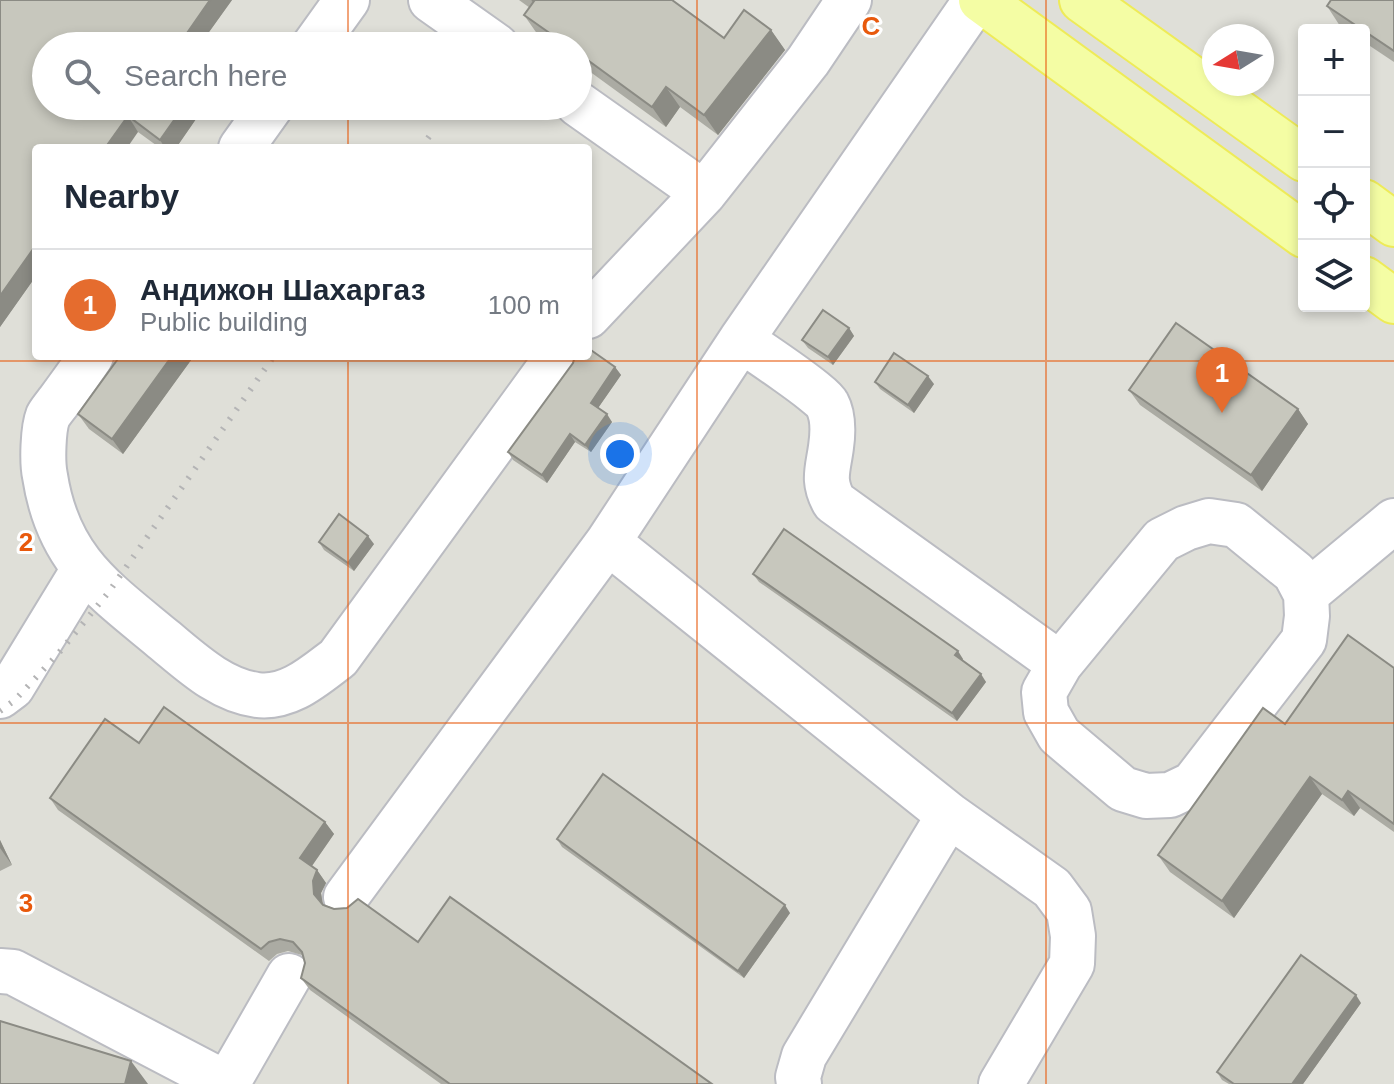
<!DOCTYPE html>
<meta charset="utf-8">
<style>
:root{--surface:#fff;--page:#f6f6f7;--text:#1f2937;--muted:#747a83;--line:#e0e1e3;--accent:#e56c2e}
body{margin:0;font-family:Helvetica,sans-serif;background:var(--page);color:var(--text)}
.controls{position:absolute;right:24px;top:24px;display:grid;overflow:hidden;border-radius:8px;box-shadow:0 4px 12px #0003}
.controls button{width:72px;height:72px;display:grid;place-items:center;padding:0;border:0;border-bottom:2px solid var(--line);background:var(--surface);color:var(--text);font:40px sans-serif}
.compass{position:absolute;left:1202px;top:24px;width:72px;height:72px;border-radius:50%;background:var(--surface);box-shadow:0 4px 12px #0003;rotate:259deg}
.you{position:absolute;left:620px;top:454px;width:28px;height:28px;margin:-20px;border:6px solid #fff;border-radius:50%;background:#1a73e8;box-shadow:0 0 0 12px #1a73e833}
.badge{display:grid;place-items:center;width:52px;height:52px;border-radius:50%;background:var(--accent);color:#fff;font-size:26px;font-weight:700}
.pin{position:absolute;translate:-50% -66px;filter:drop-shadow(0 2px 4px #0008)}
.pin::after{content:'';position:absolute;top:42px;width:28px;height:24px;background:inherit;clip-path:polygon(0 0,100% 0,50% 100%)}
.list{margin:0;padding:0;list-style:none}
h2{display:flex;justify-content:space-between;align-items:center;height:104px;margin:0;padding:0 32px;font-size:34px}
h2 small{font-size:26px;font-weight:400;color:var(--muted)}
.list li{display:grid;grid-template-columns:52px 1fr auto;gap:24px;align-items:center;box-sizing:border-box;height:112px;padding:0 32px;border-top:2px solid var(--line)}
.list b{display:block;font-size:30px;white-space:nowrap}
.list p{margin:0;font-size:26px;white-space:nowrap;color:var(--muted)}
.list em{font-size:26px;font-style:normal;color:var(--muted)}
.icon{flex:none;width:44px;height:44px;fill:none;stroke:currentColor;stroke-width:2;stroke-linecap:round;stroke-linejoin:round}
.map{position:relative;flex:none;width:1394px;height:1084px;overflow:hidden}
.search{position:absolute;background:var(--surface);box-shadow:0 4px 12px #0003;left:32px;top:32px;width:560px;height:88px;display:flex;align-items:center;gap:20px;box-sizing:border-box;padding:0 28px;border-radius:44px;color:var(--muted);font-size:30px}
.panel{position:absolute;background:var(--surface);box-shadow:0 4px 12px #0003;left:32px;top:144px;width:560px;height:216px;border-radius:8px}
.map>svg:first-child{display:block}
.industrial{fill:#dfdfd8;fill-rule:evenodd}
.lines{fill:none;stroke-linecap:round;stroke-linejoin:round}
.minor-casing{stroke:#bbbcc2;stroke-width:48}
.major-casing{stroke:#eeeb58;stroke-width:48}
.minor{stroke:#fff;stroke-width:44}
.major{stroke:#f4fda4;stroke-width:44}
.rail{stroke:#b4b4b5;stroke-width:6;stroke-dasharray:2 10;stroke-linecap:butt}
.wall{fill:#ababa3}
.shaded-wall{fill:#8b8b84}
.building{fill:#c7c7bd;stroke:#8b8b84;stroke-width:2}
.grid{fill:none;stroke:#e8590c;stroke-width:2;stroke-opacity:0.55}
.grid-label{font-size:26px;text-anchor:middle;font-weight:bold;fill:#e8590c;stroke:#fff;stroke-width:6;stroke-linejoin:round;paint-order:stroke}
</style>
<div class="map">
<svg width="1394" height="1084" viewBox="0 0 1394 1084">
<rect width="100%" height="100%" fill="#ebece0"/>
<!-- industrial -->
<path class="industrial" d="M 0,0 L 1394,0 L 1394,1084 L 0,1084 ZM 1304,30 L 1364,30 L 1364,306 L 1304,306 ZM 1214,36 L 1262,36 L 1262,84 L 1214,84 ZM 46,46 L 578,46 L 578,106 L 46,106 ZM 36,148 L 588,148 L 588,356 L 36,356 Z"/>
<g class="lines">
<defs>
<path id="minor" d="M 431,0 L 496,46
M 314,46 L 347,0
M 578,104 L 704,193
M 241,148 L 271,106
M 588,316 L 704,193 L 808,61 L 849,0
M 741,340 C 756,350 822,394 827,404 C 834,417 833,433 831,447 C 828,470 822,480 834,502 L 1060,664 L 1162,540 L 1186,528 L 1209,521 L 1236,525 L 1295,573 L 1306,594 L 1307,616 L 1304,640 L 1193,784 L 1170,795 L 1146,796 L 1123,789 L 1059,735 L 1046,712 L 1044,692 L 1060,664
M 91,356 C 81,371 70,386 59,401 C 56,405 51,411 48,416 C 43,429 42,462 45,476 C 58,560 103,589 163,639 C 191,662 220,690 257,695 C 289,699 314,676 338,658 L 558,356
M 608,542 L 949,815 L 1052,888 L 1069,911 L 1073,936 L 1072,964 L 1001,1084
M 1306,594 L 1394,521
M 0,696 L 12,687 L 84,569
M 346,897 L 608,542 L 741,340 L 976,0
M 0,971 L 13,972 L 227,1084
M 227,1084 L 289,976
M 799,1084 L 798,1077 L 804,1056 L 949,815"/>
<path id="major" d="M 981,0 L 1304,235
M 1082,0 L 1304,159
M 1364,202 L 1394,224
M 1364,279 L 1394,301"/>
</defs>
<!-- minor casing -->
<use href="#minor" class="minor-casing"/>
<!-- major casing -->
<use href="#major" class="major-casing"/>
<!-- minor -->
<use href="#minor" class="minor"/>
<!-- major -->
<use href="#major" class="major"/>
<!-- rail -->
<path class="rail" d="M 421,148 L 433,131
M 0,711 L 15,700 L 57,655 L 108,593 L 274,356"/>
</g>
<!-- wall -->
<path class="wall" d="M 0,0 L 232,0 L 199,46 L 46,46 L 205,106 L 176,148 L 160,148 L 138,132 L 36,148 L 36,276 L 0,327 Z
M 519,0 L 672,0 L 724,38 L 771,30 L 785,50 L 718,135 L 680,107 L 666,127 L 578,63 L 578,46 L 554,46 L 538,35 L 524,15 L 530,8 Z
M 1394,0 L 1394,62 L 1364,42 L 1364,30 L 1347,30 L 1340,26 L 1327,6 Z
M 849,328 L 854,336 L 833,365 L 808,348 L 802,340 Z
M 120,356 L 194,356 L 123,454 L 89,429 L 78,414 Z
M 615,367 L 621,375 L 598,408 L 612,422 L 591,452 L 575,442 L 547,483 L 513,460 L 508,452 Z
M 875,382 L 934,384 L 914,413 L 880,389 Z
M 1129,390 L 1298,409 L 1308,424 L 1262,491 L 1140,405 Z
M 319,542 L 374,544 L 354,571 L 324,550 Z
M 753,574 L 963,659 L 962,660 L 986,682 L 957,721 L 759,582 Z
M 1394,668 L 1394,832 L 1360,808 L 1354,816 L 1322,794 L 1234,918 L 1170,872 L 1158,855 L 1285,724 Z
M 139,743 L 325,822 L 334,834 L 312,866 L 317,870 L 326,883 L 321,893 L 323,904 L 418,942 L 712,1084 L 441,1084 L 310,990 L 301,978 L 305,963 L 302,955 L 288,951 L 277,954 L 269,961 L 58,810 L 50,798 Z
M 557,839 L 790,913 L 744,978 L 562,847 Z
M 0,840 L 12,865 L 0,871 Z
M 1361,1003 L 1303,1084 L 1229,1084 L 1222,1080 L 1217,1072 Z"/>
<!-- shaded-wall -->
<path class="shaded-wall" d="M 210,0 L 232,0 L 199,46 L 178,46 Z
M 771,30 L 785,50 L 718,135 L 704,115 Z
M 666,87 L 680,107 L 666,127 L 652,107 Z
M 184,106 L 205,106 L 176,148 L 165,148 L 160,140 Z
M 128,116 L 138,132 L 127,148 L 105,148 Z
M 36,245 L 36,276 L 0,327 L 0,296 Z
M 849,328 L 854,336 L 833,365 L 828,357 Z
M 172,356 L 194,356 L 123,454 L 112,439 Z
M 615,367 L 621,375 L 596,411 L 591,403 Z
M 928,376 L 934,384 L 914,413 L 908,405 Z
M 1298,409 L 1308,424 L 1262,491 L 1251,475 Z
M 607,414 L 612,422 L 591,452 L 585,445 Z
M 570,434 L 575,442 L 547,483 L 542,475 Z
M 368,536 L 374,544 L 354,571 L 348,563 Z
M 958,651 L 963,659 L 961,663 L 955,655 Z
M 981,674 L 986,682 L 957,721 L 952,713 Z
M 1310,777 L 1322,794 L 1234,918 L 1222,901 Z
M 1348,791 L 1360,808 L 1354,816 L 1342,800 Z
M 325,822 L 334,834 L 309,870 L 300,858 Z
M 0,840 L 12,865 L 0,848 Z
M 317,870 L 326,883 L 321,893 L 323,906 L 314,894 L 313,881 Z
M 785,905 L 790,913 L 744,978 L 738,971 Z
M 1356,995 L 1361,1003 L 1303,1084 L 1292,1084 Z
M 131,1061 L 148,1084 L 125,1084 Z"/>
<!-- building -->
<path class="building" d="M 0,0 L 210,0 L 178,46 L 46,46 L 46,106 L 184,106 L 160,140 L 128,116 L 105,148 L 36,148 L 36,245 L 0,296 Z
M 532,0 L 672,0 L 724,38 L 744,10 L 771,30 L 704,115 L 666,87 L 652,107 L 578,53 L 578,46 L 568,46 L 524,15 L 534,1 Z
M 1331,0 L 1394,0 L 1394,51 L 1327,6 Z
M 823,310 L 849,328 L 828,357 L 802,340 Z
M 1176,323 L 1298,409 L 1251,475 L 1129,390 Z
M 588,348 L 615,367 L 591,403 L 607,414 L 585,445 L 570,434 L 542,475 L 508,452 L 573,363 L 575,356 L 588,356 Z
M 894,353 L 928,376 L 908,405 L 875,382 Z
M 120,356 L 172,356 L 112,439 L 78,414 Z
M 339,514 L 368,536 L 348,563 L 319,542 Z
M 784,529 L 958,651 L 955,655 L 981,674 L 952,713 L 753,574 Z
M 1348,635 L 1394,668 L 1394,824 L 1348,791 L 1342,800 L 1310,777 L 1222,901 L 1158,855 L 1263,708 L 1285,724 Z
M 164,707 L 325,822 L 300,858 L 317,870 L 313,881 L 314,894 L 323,905 L 334,909 L 347,908 L 358,899 L 418,942 L 450,897 L 712,1084 L 450,1084 L 301,978 L 305,963 L 302,952 L 293,942 L 280,939 L 269,942 L 261,949 L 50,798 L 105,719 L 139,743 Z
M 603,774 L 785,905 L 738,971 L 557,839 Z
M 1301,955 L 1356,995 L 1292,1084 L 1234,1084 L 1217,1072 Z
M 0,1021 L 131,1061 L 125,1084 L 0,1084 Z"/>
<!-- grid -->
<path class="grid" d="M 348,0 L 348,46M 697,0 L 697,1084M 1046,0 L 1046,1084M 348,106 L 348,148M 348,356 L 348,1084M 0,361 L 1394,361M 0,723 L 1394,723"/>
<g class="grid-label">
<text x="871" y="35">C</text>
<text x="26" y="551">2</text>
<text x="26" y="912">3</text>
</g>
</svg>
<div class="controls">
<button>+</button>
<button>−</button>
<button><svg class="icon" aria-label="locate" viewBox="0 0 24 24"><circle cx="12" cy="12" r="6"/><path d="M12 2v4M12 18v4M2 12h4M18 12h4"/></svg></button>
<button><svg class="icon" aria-label="layers" viewBox="0 0 24 24"><path d="M12 4l9 5-9 5-9-5zM3 14l9 5 9-5"/></svg></button>
</div>
<svg class="compass" viewBox="-18 -18 36 36"><path d="M0-13l5 13h-10z" fill="#e53935"/><path d="M0 13l5-13h-10z" fill="#747a83"/></svg>
<div class="you"></div>
<div class="pin badge" style="left:1222px;top:413px">1</div>
<div class="search"><svg class="icon" aria-label="search" viewBox="0 0 24 24"><circle cx="10" cy="10" r="6"/><path d="M15 15l6 6"/></svg>Search here</div>
<section class="panel">
<h2>Nearby<small></small></h2>
<ul class="list">
<li><span class="badge">1</span><div><b>Андижон Шахаргаз</b><p>Public building</p></div><em>100 m</em></li>
</ul>
</section>
</div>
